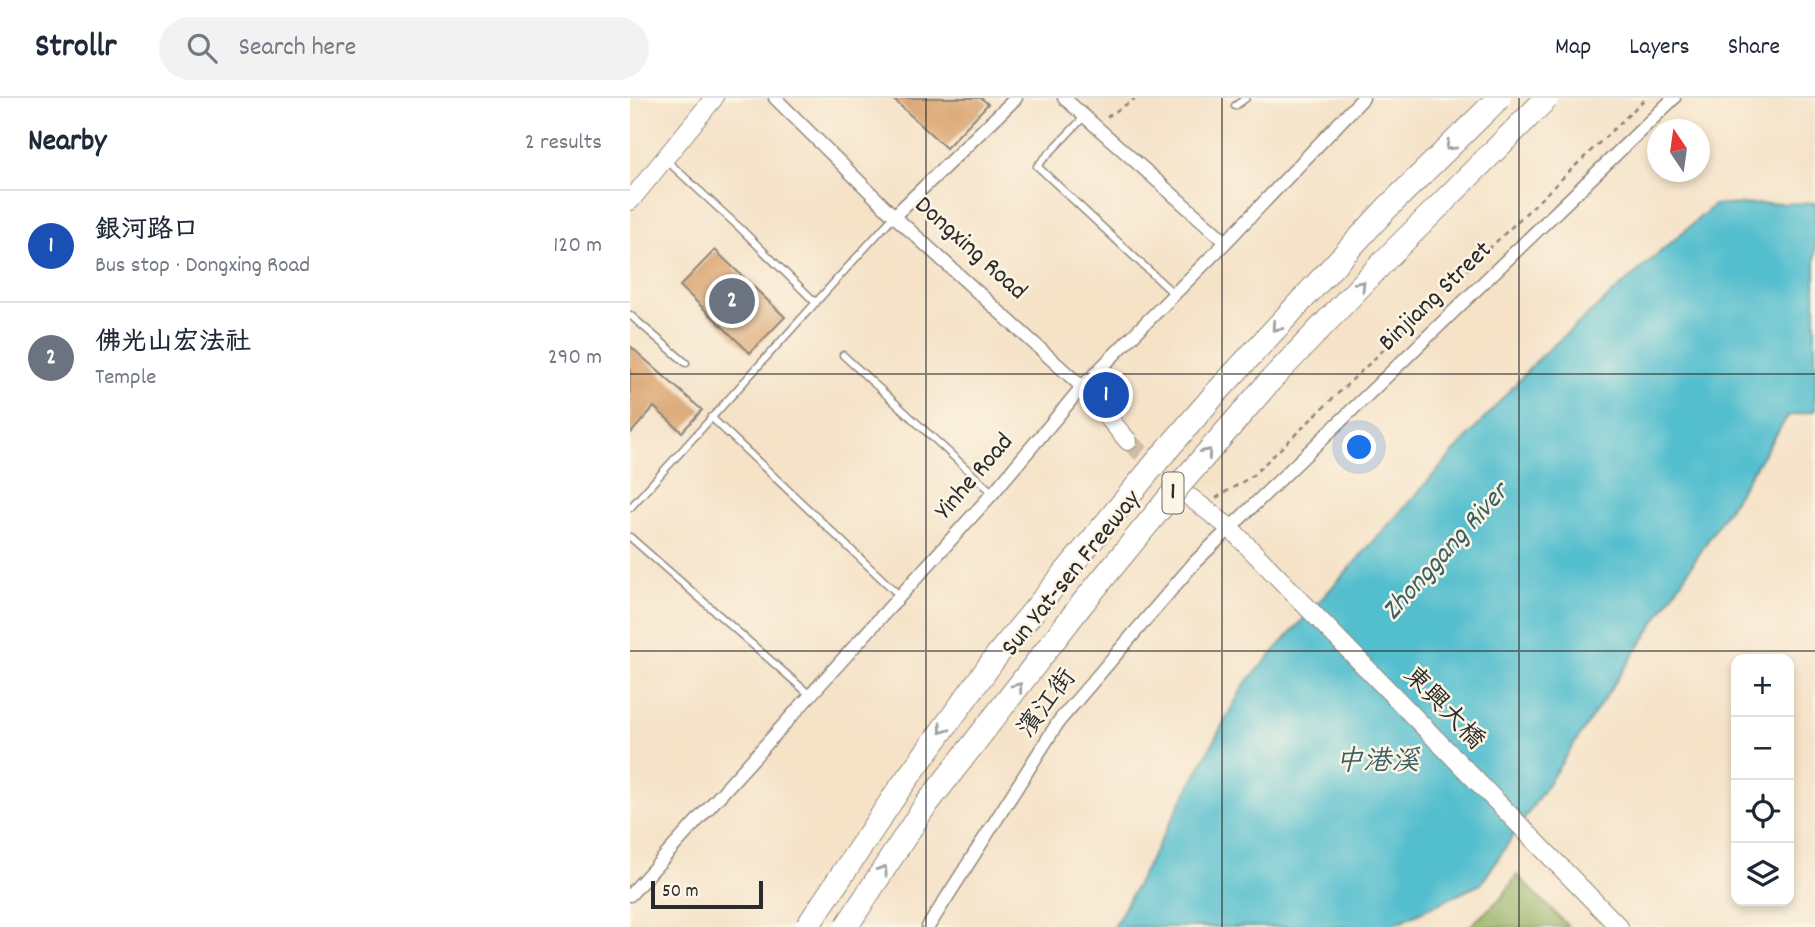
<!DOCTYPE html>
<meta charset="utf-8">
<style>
:root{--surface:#fff;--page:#f2f2f3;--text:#1f2937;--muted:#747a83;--line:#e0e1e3;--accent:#ea580c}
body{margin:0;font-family:Dekko,"LXGW WenKai TC",sans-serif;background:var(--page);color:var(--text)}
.controls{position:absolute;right:21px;bottom:21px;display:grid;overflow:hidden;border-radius:14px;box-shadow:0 4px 10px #0003}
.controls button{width:63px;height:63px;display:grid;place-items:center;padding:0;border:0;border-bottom:2px solid var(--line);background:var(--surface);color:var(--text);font:35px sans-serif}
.compass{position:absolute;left:1017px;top:21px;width:63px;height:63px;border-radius:50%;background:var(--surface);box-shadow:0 4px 10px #0003;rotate:347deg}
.scale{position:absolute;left:21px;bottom:18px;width:112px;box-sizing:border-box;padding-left:7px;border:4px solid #2b2b2b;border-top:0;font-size:19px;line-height:24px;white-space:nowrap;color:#2b2b2b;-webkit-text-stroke:5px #fcf5e5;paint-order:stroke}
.you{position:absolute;left:730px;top:350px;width:24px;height:24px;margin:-18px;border:5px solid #fff;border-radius:50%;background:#1a73e8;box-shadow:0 0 0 10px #1a73e833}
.badge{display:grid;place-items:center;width:46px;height:46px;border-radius:50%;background:var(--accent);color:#fff;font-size:23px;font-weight:700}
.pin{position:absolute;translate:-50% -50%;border:4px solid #fff;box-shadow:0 2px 7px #0006}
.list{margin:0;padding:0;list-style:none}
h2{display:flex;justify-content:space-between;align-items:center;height:91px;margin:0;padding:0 28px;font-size:30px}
h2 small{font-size:23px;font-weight:400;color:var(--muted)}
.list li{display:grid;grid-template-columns:46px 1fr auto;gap:21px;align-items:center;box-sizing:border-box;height:112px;padding:0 28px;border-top:2px solid var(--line)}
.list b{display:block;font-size:26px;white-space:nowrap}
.list p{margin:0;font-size:23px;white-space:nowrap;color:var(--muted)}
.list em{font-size:23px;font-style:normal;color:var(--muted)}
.icon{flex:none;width:38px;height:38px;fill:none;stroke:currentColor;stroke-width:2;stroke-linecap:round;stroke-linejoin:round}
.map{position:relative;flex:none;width:1185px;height:829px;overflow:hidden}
header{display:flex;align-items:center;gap:42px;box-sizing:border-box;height:98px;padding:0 35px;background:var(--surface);border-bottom:2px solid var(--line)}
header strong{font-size:33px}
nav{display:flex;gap:38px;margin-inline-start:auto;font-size:24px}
.search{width:490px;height:63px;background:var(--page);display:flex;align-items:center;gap:18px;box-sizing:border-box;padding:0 24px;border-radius:38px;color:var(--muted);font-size:26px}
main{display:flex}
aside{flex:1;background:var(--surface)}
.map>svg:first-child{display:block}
.forest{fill:#93af61;stroke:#5f6d46;stroke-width:2}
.water{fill:#53bece;stroke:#3f747c;stroke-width:2}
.building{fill:#d5985e}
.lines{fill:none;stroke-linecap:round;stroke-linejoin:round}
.secondary-tunnel{stroke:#cdbda8;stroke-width:18;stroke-dasharray:18 9;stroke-linecap:butt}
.lane-casing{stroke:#908679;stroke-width:9}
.street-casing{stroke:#908679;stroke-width:15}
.secondary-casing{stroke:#908679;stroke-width:20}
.path{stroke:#908679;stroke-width:2.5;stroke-dasharray:5 5;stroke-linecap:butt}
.lane{stroke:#fff;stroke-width:6}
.street{stroke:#fff;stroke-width:12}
.secondary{stroke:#fff;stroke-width:18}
.highway-bridge-casing{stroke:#908679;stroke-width:25;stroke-linecap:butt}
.highway-bridge{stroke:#fff;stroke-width:23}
.oneway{stroke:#a0a0a0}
.grid{fill:none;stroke:#2b2b2b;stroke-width:2;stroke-opacity:0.55}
.labels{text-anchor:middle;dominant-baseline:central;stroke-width:5;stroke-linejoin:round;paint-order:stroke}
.shield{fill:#fcf5e5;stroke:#6a6863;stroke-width:2}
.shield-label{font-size:24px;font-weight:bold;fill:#2b2b2b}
.street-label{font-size:26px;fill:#2b2b2b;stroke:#fcf5e5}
.water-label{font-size:28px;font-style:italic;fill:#395e64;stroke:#fcf5e5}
</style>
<header>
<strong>Strollr</strong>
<div class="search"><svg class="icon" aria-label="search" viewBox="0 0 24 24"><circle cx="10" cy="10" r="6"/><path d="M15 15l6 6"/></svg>Search here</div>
<nav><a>Map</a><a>Layers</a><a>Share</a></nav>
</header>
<main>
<aside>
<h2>Nearby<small>2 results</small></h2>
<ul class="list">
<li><span class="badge" style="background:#1a4fb4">1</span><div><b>銀河路口</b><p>Bus stop · Dongxing Road</p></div><em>120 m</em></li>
<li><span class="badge" style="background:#6b7280">2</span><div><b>佛光山宏法社</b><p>Temple</p></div><em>290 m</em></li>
</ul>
</aside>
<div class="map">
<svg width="1185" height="829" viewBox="0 0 1185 829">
<rect width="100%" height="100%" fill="#fcf5e5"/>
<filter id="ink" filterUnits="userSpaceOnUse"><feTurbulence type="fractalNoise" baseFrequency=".0143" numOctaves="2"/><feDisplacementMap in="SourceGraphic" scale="14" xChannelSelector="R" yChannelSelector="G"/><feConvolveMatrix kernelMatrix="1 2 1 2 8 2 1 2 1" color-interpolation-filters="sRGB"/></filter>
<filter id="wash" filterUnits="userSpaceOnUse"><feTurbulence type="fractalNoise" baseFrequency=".00686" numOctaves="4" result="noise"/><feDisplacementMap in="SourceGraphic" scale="28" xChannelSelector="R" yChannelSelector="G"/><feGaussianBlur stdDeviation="1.57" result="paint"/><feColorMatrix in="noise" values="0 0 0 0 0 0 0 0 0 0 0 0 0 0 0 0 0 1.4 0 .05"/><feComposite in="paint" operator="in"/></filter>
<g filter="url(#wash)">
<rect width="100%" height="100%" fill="#f5e2c7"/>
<!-- forest -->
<path class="forest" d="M 887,777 L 939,829 L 839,829 L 873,798 Z"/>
<!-- water -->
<path class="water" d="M 1185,105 L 1185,313 L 1158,318 L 1022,529 L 851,786 L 758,829 L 484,829 L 614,587 L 910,259 L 1084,107 Z"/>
<g id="blocks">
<!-- building -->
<path class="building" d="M 262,0 L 351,0 L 358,6 L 316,50 Z
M 85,152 L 155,219 L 120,255 L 50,188 Z
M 0,248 L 72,312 L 52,334 L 24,309 L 0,336 Z"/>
</g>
</g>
<g filter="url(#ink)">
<use href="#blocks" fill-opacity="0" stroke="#908679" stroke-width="2"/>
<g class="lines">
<!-- secondary-tunnel -->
<path class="secondary-tunnel" d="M 498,343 L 558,397"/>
<defs>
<path id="lane" d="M 605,8 L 616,0
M 455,18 L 407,68 L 544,196
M 36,62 L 110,130 L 186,205
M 0,217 L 56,265
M 213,257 L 363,395
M 81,319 L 270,498
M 0,410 L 264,118
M 0,439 L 180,597"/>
<path id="street" d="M 145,0 L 264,118 L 452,289
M 434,0 L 596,144
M 264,118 L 386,0
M 0,797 L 363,395 L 452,289 L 596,144 L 733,0
M 298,829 L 429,623 L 565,464 L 1044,0"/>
<path id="secondary" d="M 0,103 L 84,0
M 452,289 L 498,343
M 561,400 L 600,430 L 989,829"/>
</defs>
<!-- lane casing -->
<use href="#lane" class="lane-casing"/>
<!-- street casing -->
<use href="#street" class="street-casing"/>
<!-- secondary casing -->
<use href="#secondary" class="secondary-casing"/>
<!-- path -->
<path class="path" d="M 477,19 L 506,0
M 586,400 L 622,378 L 1016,0"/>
<!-- lane -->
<use href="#lane" class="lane"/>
<!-- street -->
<use href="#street" class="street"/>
<!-- secondary -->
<use href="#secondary" class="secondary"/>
<defs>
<path id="highway-bridge" d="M 177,829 L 268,693 L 368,556 L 529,361 L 586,295 L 757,110 L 869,0
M 216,829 L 293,711 L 452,506 L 552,384 L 640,283 L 761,156 L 917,0"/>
</defs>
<!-- highway-bridge casing -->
<use href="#highway-bridge" class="highway-bridge-casing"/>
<!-- highway-bridge -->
<use href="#highway-bridge" class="highway-bridge"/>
</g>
<!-- one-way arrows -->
<defs><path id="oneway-chevron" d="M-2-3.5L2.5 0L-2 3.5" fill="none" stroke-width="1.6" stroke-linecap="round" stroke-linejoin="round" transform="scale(1.75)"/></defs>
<g class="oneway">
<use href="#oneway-chevron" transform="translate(820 48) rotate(136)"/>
<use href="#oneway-chevron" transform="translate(731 187) rotate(-46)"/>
<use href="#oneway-chevron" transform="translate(646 229) rotate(132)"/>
<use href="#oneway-chevron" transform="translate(577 355) rotate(-49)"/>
<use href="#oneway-chevron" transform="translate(388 589) rotate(-52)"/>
<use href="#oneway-chevron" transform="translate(313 631) rotate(126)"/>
<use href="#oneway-chevron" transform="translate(253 772) rotate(-57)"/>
</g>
</g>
<!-- grid -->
<path class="grid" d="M 296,0 L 296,829M 592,0 L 592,829M 889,0 L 889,829M 0,276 L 1185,276M 0,553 L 1185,553"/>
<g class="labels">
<!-- shield labels -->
<rect class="shield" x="532.5" y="374.5" width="21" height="41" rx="5"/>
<g class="shield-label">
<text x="543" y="395">1</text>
</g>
<!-- street labels -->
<g class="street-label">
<text transform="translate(340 151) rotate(42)">Dongxing Road</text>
<text transform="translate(806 199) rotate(-44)">Binjiang Street</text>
<text transform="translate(345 379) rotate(-49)">Yinhe Road</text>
<text transform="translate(442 476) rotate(-51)">Sun Yat-sen Freeway</text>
<text transform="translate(418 606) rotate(-53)">濱江街</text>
<text transform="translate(813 611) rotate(46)">東興大橋</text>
</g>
<!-- water labels -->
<g class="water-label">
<text transform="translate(817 455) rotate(-48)">Zhonggang River</text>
<text x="747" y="666">中港溪</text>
</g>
</g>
</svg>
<div class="controls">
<button>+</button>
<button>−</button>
<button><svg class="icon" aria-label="locate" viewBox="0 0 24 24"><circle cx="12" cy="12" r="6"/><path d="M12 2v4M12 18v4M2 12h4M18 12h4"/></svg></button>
<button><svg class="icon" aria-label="layers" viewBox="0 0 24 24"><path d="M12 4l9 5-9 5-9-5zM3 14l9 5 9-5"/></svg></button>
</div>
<svg class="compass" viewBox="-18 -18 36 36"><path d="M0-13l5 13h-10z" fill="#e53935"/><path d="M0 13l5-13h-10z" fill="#747a83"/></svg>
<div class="scale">50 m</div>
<div class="you"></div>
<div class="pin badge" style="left:476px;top:297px;background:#1a4fb4">1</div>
<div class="pin badge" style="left:102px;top:203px;background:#6b7280">2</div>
</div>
</main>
